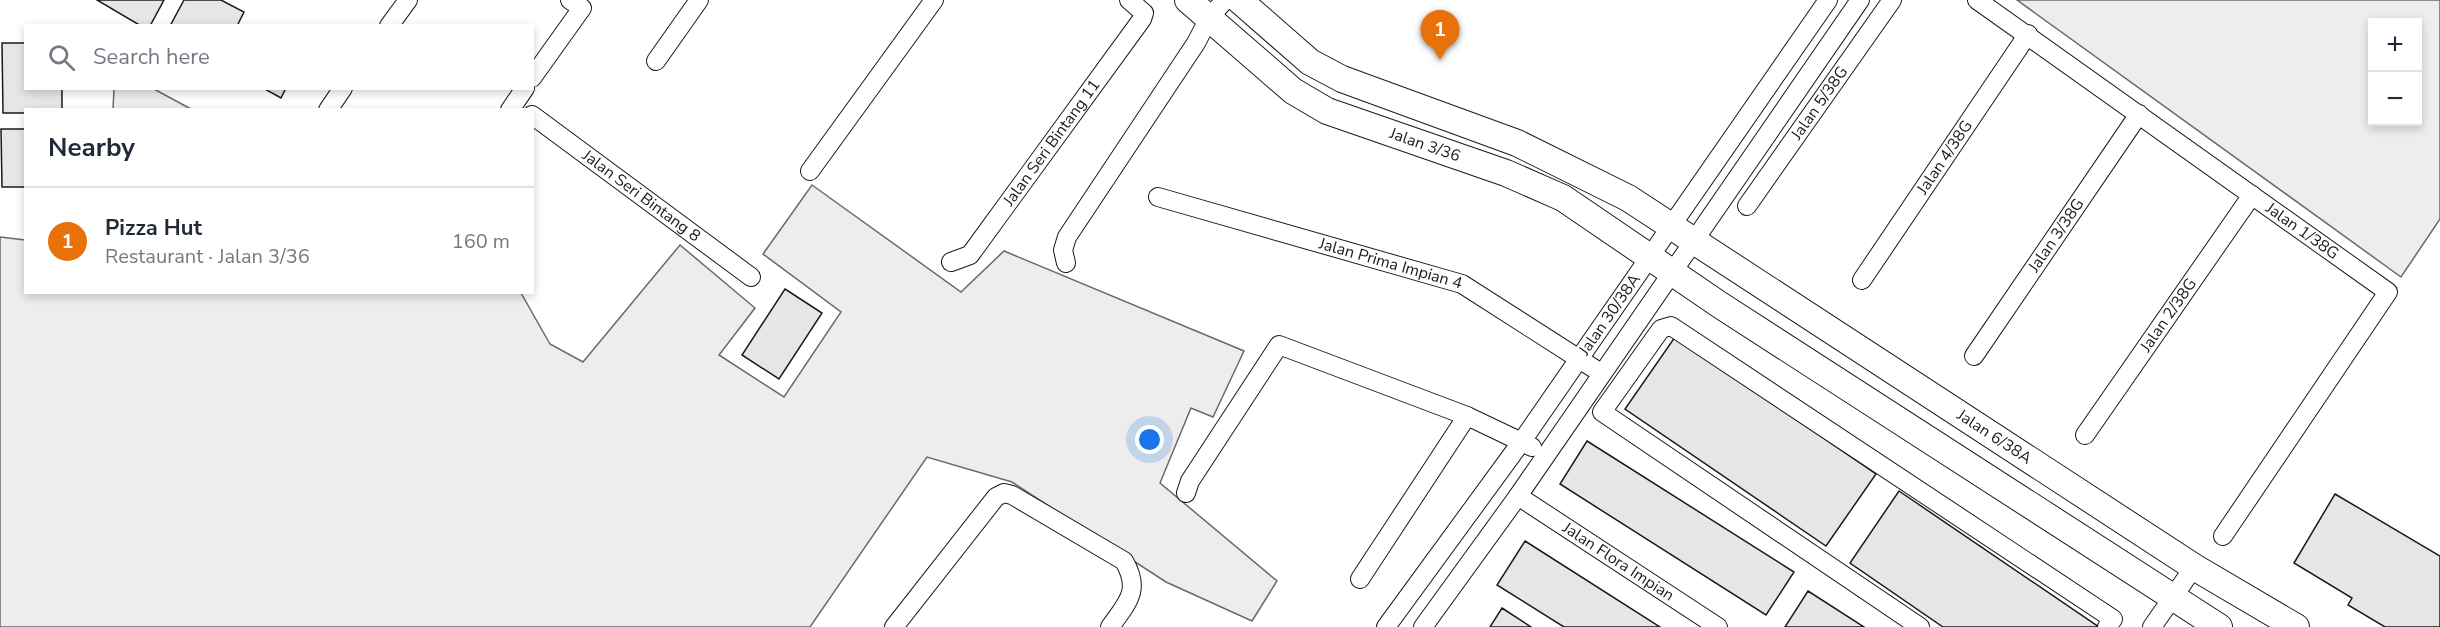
<!DOCTYPE html>
<meta charset="utf-8">
<style>
:root{--surface:#fff;--page:#f6f6f7;--text:#1f2937;--muted:#747a83;--line:#e0e1e3;--accent:#c62828}
body{margin:0;font-family:"Nunito Sans",sans-serif;background:var(--page);color:var(--text)}
.controls{position:absolute;right:18px;top:18px;display:grid;overflow:hidden;border-radius:0px;box-shadow:0 3px 9px #0003}
.controls button{width:54px;height:54px;display:grid;place-items:center;padding:0;border:0;border-bottom:2px solid var(--line);background:var(--surface);color:var(--text);font:30px sans-serif}
.you{position:absolute;left:1150px;top:440px;width:21px;height:21px;margin:-15px;border:4px solid #fff;border-radius:50%;background:#1a73e8;box-shadow:0 0 0 9px #1a73e833}
.badge{display:grid;place-items:center;width:39px;height:39px;border-radius:50%;background:var(--accent);color:#fff;font-size:20px;font-weight:700}
.pin{position:absolute;translate:-50% -50px;filter:drop-shadow(0 2px 3px #0008)}
.pin::after{content:'';position:absolute;top:32px;width:21px;height:18px;background:inherit;clip-path:polygon(0 0,100% 0,50% 100%)}
.list{margin:0;padding:0;list-style:none}
h2{display:flex;justify-content:space-between;align-items:center;height:78px;margin:0;padding:0 24px;font-size:26px}
h2 small{font-size:20px;font-weight:400;color:var(--muted)}
.list li{display:grid;grid-template-columns:39px 1fr auto;gap:18px;align-items:center;box-sizing:border-box;height:108px;padding:0 24px;border-top:2px solid var(--line)}
.list b{display:block;font-size:22px;white-space:nowrap}
.list p{margin:0;font-size:20px;white-space:nowrap;color:var(--muted)}
.list em{font-size:20px;font-style:normal;color:var(--muted)}
.icon{flex:none;width:33px;height:33px;fill:none;stroke:currentColor;stroke-width:2;stroke-linecap:round;stroke-linejoin:round}
.map{position:relative;flex:none;width:2440px;height:627px;overflow:hidden}
.search{position:absolute;background:var(--surface);box-shadow:0 3px 9px #0003;left:24px;top:24px;width:510px;height:66px;display:flex;align-items:center;gap:15px;box-sizing:border-box;padding:0 21px;border-radius:0px;color:var(--muted);font-size:22px}
.panel{position:absolute;background:var(--surface);box-shadow:0 3px 9px #0003;left:24px;top:108px;width:510px;height:186px;border-radius:0px}
.map>svg:first-child{display:block}
.green{fill:#ededed;stroke:#6a6a6a;stroke-width:1.5;fill-rule:evenodd}
.building{fill:#e6e6e6;stroke:#1a1a1a;stroke-width:1.5}
.lines{fill:none;stroke-linecap:round;stroke-linejoin:round}
.street-casing{stroke:#1a1a1a;stroke-width:20}
.secondary-casing{stroke:#1a1a1a;stroke-width:28}
.street{stroke:#fff;stroke-width:18}
.secondary{stroke:#fff;stroke-width:26}
.labels{text-anchor:middle;dominant-baseline:central;stroke-width:4.5;stroke-linejoin:round;paint-order:stroke}
.street-label{font-size:16px;fill:#1a1a1a;stroke:#fff}
</style>
<div class="map">
<svg width="2440" height="627" viewBox="0 0 2440 627">
<rect width="100%" height="100%" fill="#fff"/>
<!-- green -->
<path class="green" d="M 2017,0 L 2440,0 L 2440,219 L 2401,277 ZM 2418,22 L 2418,122 L 2372,122 L 2372,22 Z
M 114,89 L 154,89 L 191,109 L 113,109 Z
M 812,185 L 961,292 L 1004,251 L 1244,351 L 1213,417 L 1191,408 L 1160,483 L 1277,581 L 1252,621 L 1166,582 L 1012,482 L 927,457 L 810,627 L 0,627 L 0,237 L 25,240 L 26,292 L 521,293 L 550,344 L 583,362 L 680,245 L 755,308 L 719,355 L 784,397 L 841,312 L 763,254 Z"/>
<!-- building -->
<path class="building" d="M 97,0 L 164,0 L 150,26 L 141,26 Z
M 184,0 L 221,0 L 244,12 L 237,26 L 170,26 Z
M 2,43 L 26,43 L 26,88 L 62,88 L 62,110 L 26,110 L 26,113 L 3,113 Z
M 263,88 L 286,88 L 281,98 Z
M 1,129 L 26,129 L 26,187 L 2,187 Z
M 785,289 L 822,313 L 779,379 L 742,355 Z
M 1675,337 L 1876,474 L 1826,546 L 1625,409 Z
M 1587,441 L 1794,572 L 1766,615 L 1560,484 Z
M 1899,491 L 2099,627 L 1943,627 L 1850,563 Z
M 2335,494 L 2440,556 L 2440,627 L 2385,627 L 2348,605 L 2352,598 L 2294,563 Z
M 1525,541 L 1660,627 L 1564,627 L 1497,585 Z
M 1808,591 L 1864,627 L 1785,627 Z
M 1502,608 L 1531,627 L 1490,627 Z"/>
<g class="lines">
<defs>
<g id="street">
<path id="s1" d="M 1977,0 L 2388,292 L 2223,536"/>
<path d="M 389,26 L 408,0"/>
<path d="M 656,61 L 699,0"/>
<path d="M 532,78 L 582,8 L 570,0"/>
<path d="M 328,110 L 343,88"/>
<path d="M 510,110 L 525,88"/>
<path id="s2" d="M 532,115 L 751,277"/>
<path d="M 810,171 L 934,0"/>
<path id="s3" d="M 1158,197 L 1462,284 L 1601,373"/>
<path id="s4" d="M 1747,206 L 1892,0"/>
<path id="s5" d="M 951,262 L 970,255 L 1142,19 L 1144,13 L 1129,0"/>
<path d="M 1066,263 L 1063,250 L 1067,237 L 1196,43 L 1209,18 L 1225,0"/>
<path id="s6" d="M 1862,280 L 2028,34"/>
<path id="s7" d="M 1974,356 L 2139,114"/>
<path id="s8" d="M 2085,435 L 2252,195"/>
<path d="M 1186,493 L 1190,481 L 1279,345 L 1467,416 L 1532,447"/>
<path id="s9" d="M 1518,496 L 1718,627"/>
<path d="M 1360,579 L 1467,416"/>
<path d="M 894,627 L 996,497 L 1004,493 L 1012,495 L 1124,561 C 1141,590 1128,602 1110,627"/>
<path id="s10" d="M 1386,627 L 1522,441 L 1828,0"/>
<path d="M 1423,627 L 1518,496 L 1860,0"/>
<path d="M 1920,627 L 1602,412 L 1661,329 L 1671,326 L 2113,619 L 2107,627"/>
<path d="M 2152,627 L 2194,567"/>
</g>
<g id="secondary">
<path id="s11" d="M 1188,0 L 1293,91 L 1327,111 L 1506,173 L 1563,198 L 1720,305 L 2219,627"/>
<path id="s12" d="M 1239,0 L 1310,62 L 1342,79 L 1517,143 L 1628,198 L 2194,567 L 2296,627"/>
</g>
</defs>
<!-- street casing -->
<use href="#street" class="street-casing"/>
<!-- secondary casing -->
<use href="#secondary" class="secondary-casing"/>
<!-- street -->
<use href="#street" class="street"/>
<!-- secondary -->
<use href="#secondary" class="secondary"/>
</g>
<g class="labels">
<!-- street labels -->
<g class="street-label">
<text stroke="none"><textPath href="#s4" startOffset="126">Jalan 5/38G</textPath></text>
<text stroke="none"><textPath href="#s5" startOffset="159">Jalan Seri Bintang 11</textPath></text>
<text stroke="none"><textPath href="#s11" startOffset="282">Jalan 3/36</textPath></text>
<text stroke="none"><textPath href="#s6" startOffset="148">Jalan 4/38G</textPath></text>
<text stroke="none"><textPath href="#s2" startOffset="136">Jalan Seri Bintang 8</textPath></text>
<text stroke="none"><textPath href="#s1" startOffset="399">Jalan 1/38G</textPath></text>
<text stroke="none"><textPath href="#s7" startOffset="146">Jalan 3/38G</textPath></text>
<text stroke="none"><textPath href="#s3" startOffset="242">Jalan Prima Impian 4</textPath></text>
<text stroke="none"><textPath href="#s10" startOffset="384">Jalan 30/38A</textPath></text>
<text stroke="none"><textPath href="#s8" startOffset="146">Jalan 2/38G</textPath></text>
<text stroke="none"><textPath href="#s12" startOffset="878">Jalan 6/38A</textPath></text>
<text stroke="none"><textPath href="#s9" startOffset="120">Jalan Flora Impian</textPath></text>
</g>
</g>
</svg>
<div class="controls">
<button>+</button>
<button>−</button>
</div>
<div class="you"></div>
<div class="pin badge" style="left:1440px;top:60px;background:#e8710a">1</div>
<div class="search"><svg class="icon" aria-label="search" viewBox="0 0 24 24"><circle cx="10" cy="10" r="6"/><path d="M15 15l6 6"/></svg>Search here</div>
<section class="panel">
<h2>Nearby<small></small></h2>
<ul class="list">
<li><span class="badge" style="background:#e8710a">1</span><div><b>Pizza Hut</b><p>Restaurant · Jalan 3/36</p></div><em>160 m</em></li>
</ul>
</section>
</div>
